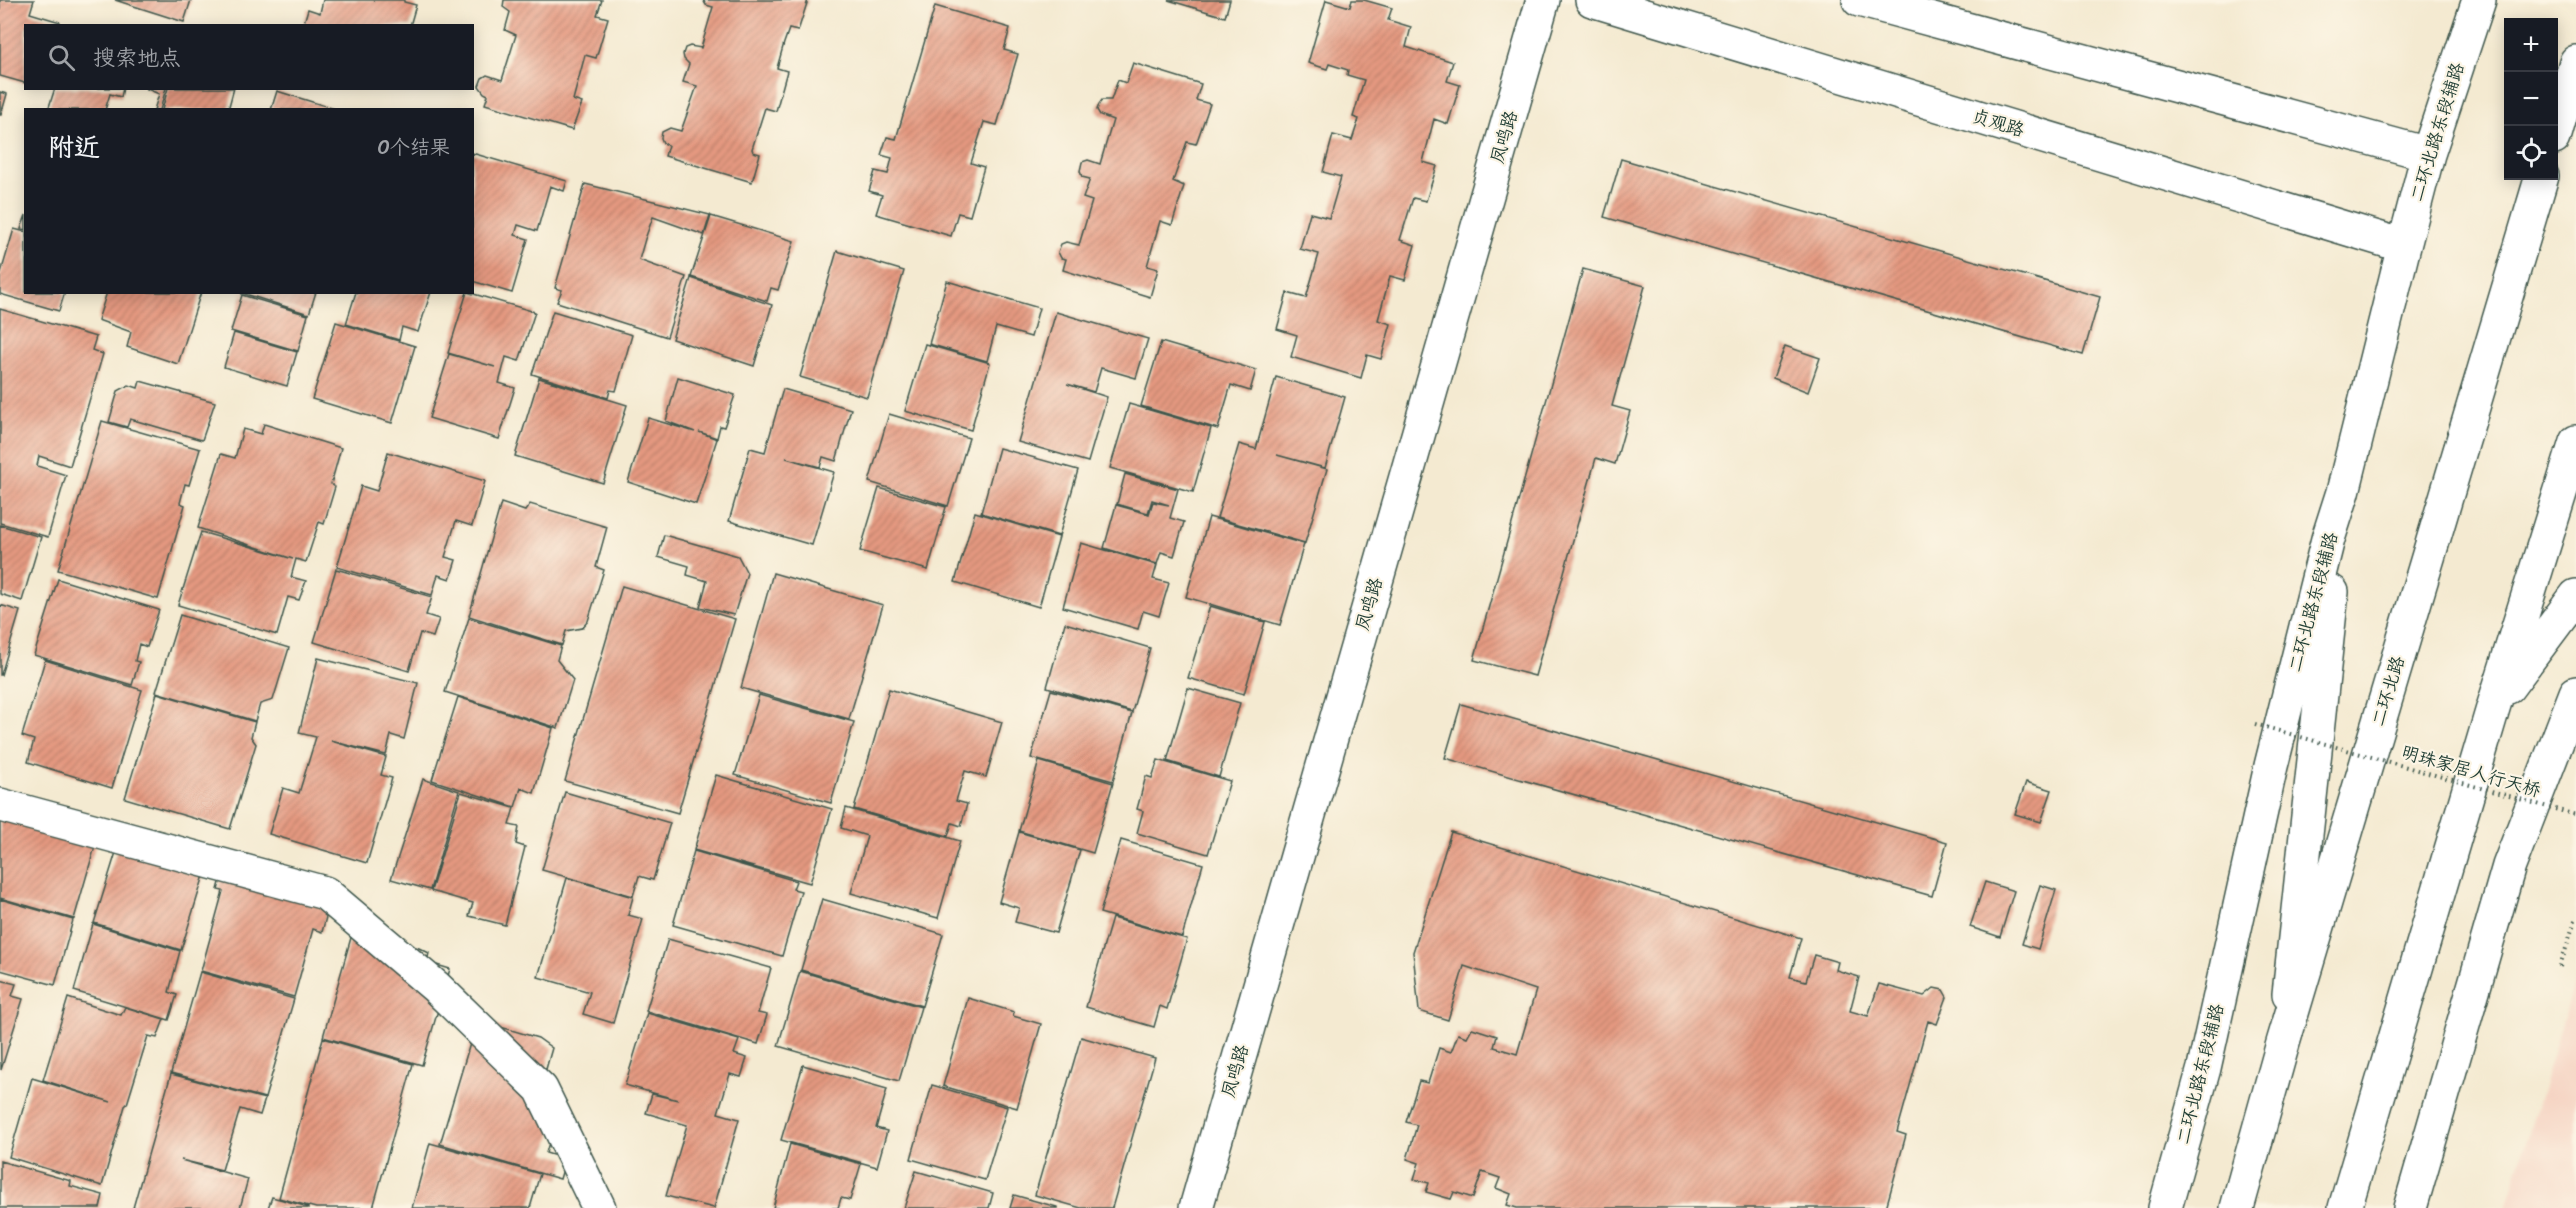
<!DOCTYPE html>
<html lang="zh">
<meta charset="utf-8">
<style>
:root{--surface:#171b24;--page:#242831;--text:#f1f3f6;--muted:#9ea1a6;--line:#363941}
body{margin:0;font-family:Sriracha,"LXGW WenKai TC",sans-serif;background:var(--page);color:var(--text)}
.controls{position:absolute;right:18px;top:18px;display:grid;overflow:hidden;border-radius:0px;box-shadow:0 3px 15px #0003}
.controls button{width:54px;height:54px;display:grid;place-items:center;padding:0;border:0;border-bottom:2px solid var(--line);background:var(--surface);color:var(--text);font:30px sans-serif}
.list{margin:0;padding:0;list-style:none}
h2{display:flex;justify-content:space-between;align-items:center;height:78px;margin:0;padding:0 24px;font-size:26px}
h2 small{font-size:20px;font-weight:400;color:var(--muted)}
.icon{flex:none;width:33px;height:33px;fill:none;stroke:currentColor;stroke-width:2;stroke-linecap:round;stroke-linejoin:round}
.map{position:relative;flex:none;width:2576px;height:1208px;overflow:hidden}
.search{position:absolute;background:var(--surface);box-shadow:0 3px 15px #0003;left:24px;top:24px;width:450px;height:66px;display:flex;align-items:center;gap:15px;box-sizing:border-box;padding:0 21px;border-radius:0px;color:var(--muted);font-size:22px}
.panel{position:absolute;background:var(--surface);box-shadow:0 3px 15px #0003;left:24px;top:108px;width:450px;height:186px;border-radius:0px}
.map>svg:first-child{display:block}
.built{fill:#f5d3c2}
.building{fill:url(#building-hatch)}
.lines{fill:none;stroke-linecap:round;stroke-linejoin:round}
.minor-casing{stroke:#3f574c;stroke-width:36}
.tertiary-casing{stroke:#3f574c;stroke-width:36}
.secondary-casing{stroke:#3f574c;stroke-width:36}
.trunk-casing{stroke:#3f574c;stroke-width:36}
.path{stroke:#3f574c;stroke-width:4;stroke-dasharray:1.5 4.5;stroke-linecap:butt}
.minor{stroke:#fff;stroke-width:33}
.tertiary{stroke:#fff;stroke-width:33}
.secondary{stroke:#fff;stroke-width:33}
.trunk{stroke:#fff;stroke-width:33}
.path-bridge{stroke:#3f574c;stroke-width:4;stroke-dasharray:1.5 4.5;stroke-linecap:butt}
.labels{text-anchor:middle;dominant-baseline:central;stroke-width:4.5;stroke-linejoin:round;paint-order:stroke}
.street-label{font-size:18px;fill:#1f3d34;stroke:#fcf5e5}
</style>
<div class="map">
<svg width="2576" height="1208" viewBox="0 0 2576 1208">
<defs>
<pattern id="building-hatch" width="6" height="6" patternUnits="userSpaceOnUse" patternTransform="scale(1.5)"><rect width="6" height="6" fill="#e59980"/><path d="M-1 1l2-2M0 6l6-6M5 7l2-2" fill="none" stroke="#b97e6a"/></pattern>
</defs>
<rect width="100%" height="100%" fill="#fcf5e5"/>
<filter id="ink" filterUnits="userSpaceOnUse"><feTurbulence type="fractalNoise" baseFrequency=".0167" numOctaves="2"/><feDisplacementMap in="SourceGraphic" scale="12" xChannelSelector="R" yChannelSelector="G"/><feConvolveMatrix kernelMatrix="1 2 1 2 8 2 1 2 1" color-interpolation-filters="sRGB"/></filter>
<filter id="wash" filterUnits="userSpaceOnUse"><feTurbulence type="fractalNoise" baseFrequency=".008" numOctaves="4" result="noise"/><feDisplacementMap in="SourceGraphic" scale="24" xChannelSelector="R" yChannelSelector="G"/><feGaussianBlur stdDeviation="1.35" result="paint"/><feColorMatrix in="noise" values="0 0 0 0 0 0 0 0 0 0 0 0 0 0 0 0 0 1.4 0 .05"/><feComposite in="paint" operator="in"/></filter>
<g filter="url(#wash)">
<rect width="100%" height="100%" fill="#f4ead1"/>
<!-- built -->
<path class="built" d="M 2576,978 L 2576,1208 L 2506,1208 Z"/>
<g id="blocks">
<!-- building -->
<path class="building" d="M 0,0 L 34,0 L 30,13 L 60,22 L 59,26 L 26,26 L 25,83 L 0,76 Z
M 115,0 L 191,0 L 184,22 Z
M 323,0 L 404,0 L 404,2 L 416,5 L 410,26 L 303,26 L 308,9 L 320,13 Z
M 504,0 L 602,0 L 597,15 L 608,18 L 596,58 L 585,55 L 573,100 L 582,103 L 572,130 L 485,104 L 488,95 L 484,93 L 479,86 L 482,78 L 487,75 L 502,80 L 516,35 L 505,30 L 510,12 L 503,7 Z
M 703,0 L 808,0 L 798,31 L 789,29 L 784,43 L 777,68 L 787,71 L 776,111 L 765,108 L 752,149 L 753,152 L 760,154 L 752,182 L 665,156 L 668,145 L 663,143 L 661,138 L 662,132 L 670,128 L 681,131 L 697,86 L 683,82 L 689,64 L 684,59 L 683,54 L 685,48 L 690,46 L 701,48 L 713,7 L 706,5 Z
M 1168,0 L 1230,0 L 1225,17 Z
M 1326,0 L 1350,7 L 1352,0 L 1364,0 L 1392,8 L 1388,20 L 1411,27 L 1406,47 L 1453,62 L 1447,81 L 1460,85 L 1448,124 L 1434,119 L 1423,162 L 1437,166 L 1426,201 L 1413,198 L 1400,240 L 1415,245 L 1405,280 L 1390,276 L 1378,320 L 1391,324 L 1381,359 L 1367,355 L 1361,378 L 1291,357 L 1297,335 L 1277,329 L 1287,293 L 1306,298 L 1319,254 L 1300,249 L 1310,213 L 1329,218 L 1341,177 L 1323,172 L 1333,135 L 1352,140 L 1359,119 L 1353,117 L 1364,80 L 1347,75 L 1348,70 L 1329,64 L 1327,69 L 1308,63 Z
M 935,6 L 1010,28 L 1004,50 L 1018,54 L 997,125 L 984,122 L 971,163 L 984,167 L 970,216 L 958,213 L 951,236 L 876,214 L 882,195 L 869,191 L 875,171 L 888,174 L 892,158 L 881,155 L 887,137 L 896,139 Z
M 1133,63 L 1201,84 L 1196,100 L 1210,104 L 1196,144 L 1187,142 L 1173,181 L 1184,186 L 1172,225 L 1160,221 L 1147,266 L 1158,269 L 1150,297 L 1063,270 L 1066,259 L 1061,258 L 1058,252 L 1061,244 L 1066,242 L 1079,245 L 1092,201 L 1083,198 L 1090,179 L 1082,177 L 1080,171 L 1082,162 L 1088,160 L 1100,164 L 1113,120 L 1100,115 L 1097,110 L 1099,104 L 1102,100 L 1111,100 L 1118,80 L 1126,83 Z
M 55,88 L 123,88 L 121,97 L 110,94 L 105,110 L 48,110 Z
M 145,88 L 166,88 L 160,110 L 154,110 L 159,94 Z
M 168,88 L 234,88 L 228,110 L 162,110 Z
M 277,91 L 335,109 L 335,110 L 271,110 Z
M 0,92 L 7,94 L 1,115 L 0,115 Z
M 472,153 L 567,181 L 564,191 L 550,186 L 537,231 L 518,225 L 515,235 L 528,239 L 512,293 L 472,281 Z
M 1621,159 L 2100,297 L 2083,355 L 1604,217 Z
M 585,184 L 710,215 L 704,235 L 653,217 L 645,239 L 639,260 L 686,277 L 667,337 L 557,302 L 562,290 L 555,288 Z
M 26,215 L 26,230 L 21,229 Z
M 711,216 L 794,241 L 778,290 L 771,288 L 767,301 L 691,277 Z
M 14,229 L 26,232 L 26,292 L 65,292 L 59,311 L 0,294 L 0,276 Z
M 837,251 L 904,271 L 867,397 L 800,377 Z
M 1583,269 L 1645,286 L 1612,406 L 1630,411 L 1615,464 L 1596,458 L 1535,676 L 1474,660 Z
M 691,278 L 772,305 L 754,366 L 672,339 Z
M 947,281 L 1039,308 L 1031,337 L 996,327 L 987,361 L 929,344 Z
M 107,292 L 201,292 L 178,364 L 127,347 L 131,332 L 98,320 Z
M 239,292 L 316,292 L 309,314 Z
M 356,292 L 431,292 L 418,332 L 402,327 L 399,340 L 346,324 Z
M 467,292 L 535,312 L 519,361 L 506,357 L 499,383 L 515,388 L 499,439 L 429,418 L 449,354 L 495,367 L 448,353 Z
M 242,295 L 308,315 L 298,351 L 231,331 Z
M 0,309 L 96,337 L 92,350 L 103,354 L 70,466 L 39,456 L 37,466 L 66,475 L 48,537 L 0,523 Z
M 553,311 L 632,335 L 616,391 L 610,390 L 608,398 L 532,374 Z
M 1056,312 L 1148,339 L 1136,378 L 1101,368 L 1094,392 L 1067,384 L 1107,397 L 1088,462 L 1018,442 Z
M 336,322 L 415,346 L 392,423 L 312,399 Z
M 234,333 L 297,352 L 287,386 L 224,367 Z
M 1161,342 L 1256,370 L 1250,391 L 1231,385 L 1218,429 L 1141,406 Z
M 925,344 L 990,363 L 971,430 L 905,411 Z
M 1785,346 L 1820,358 L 1808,392 L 1773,378 Z
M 678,377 L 735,395 L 724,427 L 720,426 L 717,438 L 699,432 L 717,439 L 696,504 L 628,482 L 648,418 L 695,432 L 666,421 Z
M 1276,377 L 1345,397 L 1325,468 L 1277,455 L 1327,469 L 1305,543 L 1217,518 L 1239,444 L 1256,449 Z
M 539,378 L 627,405 L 603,483 L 515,456 Z
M 140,381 L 215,402 L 202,440 L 130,419 L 127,427 L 109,422 L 118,391 L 129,385 L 138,388 Z
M 783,389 L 851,409 L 836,461 L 823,457 L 820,467 L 786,458 L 834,472 L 812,545 L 729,521 L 750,448 L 765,452 Z
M 1129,404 L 1211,428 L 1193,492 L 1110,468 Z
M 889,414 L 969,438 L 948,506 L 869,482 Z
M 102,421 L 200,449 L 189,485 L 185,484 L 180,503 L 185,505 L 158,599 L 58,570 Z
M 264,424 L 341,448 L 331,484 L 335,487 L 324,524 L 319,522 L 306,562 L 296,559 L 291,577 L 306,581 L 299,600 L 288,597 L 277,635 L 178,605 L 201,532 L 293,559 L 198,528 L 221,454 L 235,458 L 243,429 L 261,434 Z
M 999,448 L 1078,470 L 1059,536 L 981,513 Z
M 388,452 L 485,481 L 472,526 L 456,521 L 445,557 L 456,560 L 450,579 L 438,575 L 432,595 L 337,567 L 361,486 L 377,491 Z
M 1125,474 L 1178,489 L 1170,518 L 1184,522 L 1174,556 L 1161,552 L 1157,564 L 1104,548 L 1116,505 L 1149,514 L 1153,502 L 1169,505 L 1152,500 L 1148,513 L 1117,504 Z
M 879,488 L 946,507 L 928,570 L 860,551 Z
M 501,503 L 525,511 L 530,504 L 607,527 L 596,567 L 604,570 L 588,621 L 582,628 L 566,631 L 562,645 L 469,616 Z
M 975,512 L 1059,537 L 1039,607 L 955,582 Z
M 1209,517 L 1304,544 L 1280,625 L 1186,597 Z
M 0,525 L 41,537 L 22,601 L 0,594 Z
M 664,535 L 738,556 L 747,573 L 734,615 L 700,607 L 707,581 L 687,575 L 689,566 L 658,557 Z
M 1081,543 L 1157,565 L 1153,579 L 1169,583 L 1159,616 L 1143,611 L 1138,629 L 1063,607 Z
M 336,569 L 432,597 L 426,615 L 439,619 L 433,637 L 420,633 L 409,671 L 314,642 Z
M 773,573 L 883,605 L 849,719 L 741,688 Z
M 58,579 L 159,610 L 147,647 L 139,644 L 135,661 L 139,662 L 132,685 L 34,655 Z
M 622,586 L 735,619 L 678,813 L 565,781 Z
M 0,605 L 20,611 L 1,675 L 0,675 Z
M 1210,606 L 1265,622 L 1244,694 L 1188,678 Z
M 180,615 L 289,648 L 273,700 L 260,704 L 255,721 L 156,692 Z
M 469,618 L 561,646 L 557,660 L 573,680 L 558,728 L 445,692 Z
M 1065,623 L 1150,648 L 1132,712 L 1047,687 Z
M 318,658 L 418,683 L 404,739 L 391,735 L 386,755 L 331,741 L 386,757 L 381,775 L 392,778 L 367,863 L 269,834 L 283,788 L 299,793 L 316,737 L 299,733 Z
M 45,660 L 142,690 L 112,788 L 28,762 L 34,740 L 22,736 Z
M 1188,688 L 1240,703 L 1219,777 L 1167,761 Z
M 889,689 L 1002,722 L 986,777 L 965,771 L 956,801 L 967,804 L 961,826 L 952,823 L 948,836 L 854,809 Z
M 1051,690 L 1132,713 L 1113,781 L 1031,758 Z
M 157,693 L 255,722 L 251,737 L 256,744 L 230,829 L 125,798 Z
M 759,695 L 854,722 L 831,803 L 735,775 Z
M 458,697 L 553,728 L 534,793 L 521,788 L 515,807 L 432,780 Z
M 1461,704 L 1947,842 L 1932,896 L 1445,758 Z
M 1158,760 L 1230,781 L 1208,854 L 1137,833 L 1143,811 L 1137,809 L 1146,776 L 1152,778 Z
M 1039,761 L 1113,783 L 1093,853 L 1019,831 Z
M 716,775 L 832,809 L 810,883 L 694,850 Z
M 423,779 L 459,791 L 430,890 L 391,879 Z
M 2026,782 L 2052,790 L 2041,822 L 2015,814 Z
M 461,792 L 514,808 L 509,825 L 519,827 L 516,844 L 525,847 L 505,925 L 469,916 L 473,903 L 431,891 Z
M 565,792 L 670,823 L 653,880 L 639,876 L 633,896 L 542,870 Z
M 846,808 L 960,841 L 938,918 L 851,893 L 867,836 L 841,828 Z
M 0,816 L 96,843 L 74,919 L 0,898 Z
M 1019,832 L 1080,850 L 1056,933 L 1015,922 L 1019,908 L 999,902 Z
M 1451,832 L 1801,938 L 1790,977 L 1806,981 L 1814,955 L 1838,962 L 1836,970 L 1859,977 L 1850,1011 L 1868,1016 L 1879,984 L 1924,996 L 1934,988 L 1943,990 L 1947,997 L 1937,1024 L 1928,1021 L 1897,1132 L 1906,1135 L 1886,1208 L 1517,1208 L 1507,1205 L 1511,1194 L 1496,1188 L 1500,1178 L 1482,1172 L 1473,1198 L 1454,1192 L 1451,1199 L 1426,1192 L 1429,1183 L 1414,1179 L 1419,1163 L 1407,1159 L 1417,1125 L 1406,1122 L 1419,1081 L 1428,1083 L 1439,1048 L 1451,1052 L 1458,1034 L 1467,1037 L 1472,1028 L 1497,1036 L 1494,1047 L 1517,1054 L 1536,990 L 1464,966 L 1448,1020 L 1419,1011 L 1413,952 Z
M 121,836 L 205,872 L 181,950 L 94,923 Z
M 1121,840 L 1203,864 L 1182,937 L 1100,913 Z
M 694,851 L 796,881 L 793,889 L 801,891 L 782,956 L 673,925 Z
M 224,868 L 329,906 L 322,932 L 313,929 L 294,997 L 201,971 L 223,891 L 218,890 Z
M 567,878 L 633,897 L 628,915 L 643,919 L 613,1023 L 583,1014 L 590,992 L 538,977 Z
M 1985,882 L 2014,891 L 2000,937 L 1970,927 Z
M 2040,885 L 2056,890 L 2038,949 L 2022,944 Z
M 0,899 L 73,920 L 55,985 L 0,970 Z
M 822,899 L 943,934 L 922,1006 L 801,970 Z
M 1112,918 L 1187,939 L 1167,1009 L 1160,1006 L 1154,1027 L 1086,1007 Z
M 93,924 L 180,951 L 169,992 L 177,995 L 169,1020 L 74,991 Z
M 360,931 L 419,948 L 429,953 L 427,962 L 450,969 L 422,1065 L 323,1037 L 352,934 Z
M 668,939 L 771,968 L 758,1013 L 767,1015 L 758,1044 L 646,1011 Z
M 800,971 L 921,1007 L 899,1081 L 778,1046 Z
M 200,972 L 294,999 L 265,1098 L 171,1073 Z
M 0,980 L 16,984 L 12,996 L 23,999 L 1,1070 Z
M 68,998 L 121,1015 L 125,1007 L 164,1019 L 157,1038 L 148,1036 L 127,1104 L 125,1106 L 102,1186 L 9,1157 L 32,1078 L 111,1102 L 43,1080 Z
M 968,998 L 1014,1012 L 1013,1016 L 1041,1024 L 1017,1108 L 943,1086 Z
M 647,1013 L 739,1040 L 734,1054 L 747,1058 L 741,1077 L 730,1074 L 718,1113 L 739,1119 L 714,1208 L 666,1196 L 687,1125 L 646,1113 L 652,1094 L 678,1100 L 625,1085 Z
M 477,1020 L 538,1038 L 552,1048 L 539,1094 L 561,1100 L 546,1153 L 566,1159 L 560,1179 L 440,1144 Z
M 1081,1037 L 1155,1058 L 1112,1208 L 1081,1208 L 1035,1195 Z
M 323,1038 L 413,1064 L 373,1208 L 316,1208 L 279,1198 Z
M 803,1065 L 887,1089 L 876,1128 L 887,1131 L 877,1167 L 781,1140 Z
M 171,1074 L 265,1099 L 260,1115 L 240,1109 L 222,1170 L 181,1160 L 248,1179 L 240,1208 L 133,1208 Z
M 932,1085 L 1007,1107 L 985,1180 L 911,1159 Z
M 430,1143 L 540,1174 L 530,1208 L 412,1208 Z
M 790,1144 L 861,1164 L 850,1200 L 841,1198 L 838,1208 L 773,1208 Z
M 0,1161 L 71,1181 L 70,1186 L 103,1195 L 100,1208 L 0,1208 Z
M 916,1171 L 993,1193 L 989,1208 L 904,1208 Z
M 1014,1195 L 1057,1207 L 1057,1208 L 1010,1208 Z
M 272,1197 L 308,1207 L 308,1208 L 268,1208 Z"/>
</g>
</g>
<g filter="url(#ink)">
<use href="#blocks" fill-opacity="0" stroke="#3f574c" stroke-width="1.5"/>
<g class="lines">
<defs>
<path id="minor" d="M 0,805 L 325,893 L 436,987 L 541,1089 L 599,1208"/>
<path id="tertiary" d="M 1196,1208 L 1543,0"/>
<path id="secondary" d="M 1592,0 L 2404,246
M 1859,0 L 2428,154
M 2289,994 L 2332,592
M 2165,1208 L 2204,1068 L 2271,766 L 2328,539 L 2343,492 L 2404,246 L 2428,154 L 2479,0
M 2410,1208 L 2509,866 L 2576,693"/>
<path id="trunk" d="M 2554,138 L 2576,62
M 2508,687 L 2576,596
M 2237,1208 L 2283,1043 L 2542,176
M 2345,1208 L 2493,708 L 2576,442"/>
</defs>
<!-- minor casing -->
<use href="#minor" class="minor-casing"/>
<!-- tertiary casing -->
<use href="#tertiary" class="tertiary-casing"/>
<!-- secondary casing -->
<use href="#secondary" class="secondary-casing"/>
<!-- trunk casing -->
<use href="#trunk" class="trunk-casing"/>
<!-- path -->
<path class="path" d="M 2560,967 L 2576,917"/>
<!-- minor -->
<use href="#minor" class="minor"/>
<!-- tertiary -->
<use href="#tertiary" class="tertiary"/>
<!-- secondary -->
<use href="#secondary" class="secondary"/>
<!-- trunk -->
<use href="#trunk" class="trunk"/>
<!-- path-bridge -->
<path class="path-bridge" d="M 2255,724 L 2576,815"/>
</g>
</g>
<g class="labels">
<!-- street labels -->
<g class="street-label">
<text transform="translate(1998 123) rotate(17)">贞观路</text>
<text transform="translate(2437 132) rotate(-73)">二环北路东段辅路</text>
<text transform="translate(1504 137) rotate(-74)">凤鸣路</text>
<text transform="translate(2313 602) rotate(-75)">二环北路东段辅路</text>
<text transform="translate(1369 604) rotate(-74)">凤鸣路</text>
<text transform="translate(2388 691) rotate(-73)">二环北路</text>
<text transform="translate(2471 771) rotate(16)">明珠家居人行天桥</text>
<text transform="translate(1235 1071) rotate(-74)">凤鸣路</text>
<text transform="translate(2200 1074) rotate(-76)">二环北路东段辅路</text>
</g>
</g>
</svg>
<div class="controls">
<button>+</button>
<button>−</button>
<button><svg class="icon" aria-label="locate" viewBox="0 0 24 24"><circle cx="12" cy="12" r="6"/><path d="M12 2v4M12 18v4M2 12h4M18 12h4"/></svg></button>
</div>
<div class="search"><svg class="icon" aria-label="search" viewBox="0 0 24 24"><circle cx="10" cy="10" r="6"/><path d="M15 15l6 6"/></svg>搜索地点</div>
<section class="panel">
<h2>附近<small>0个结果</small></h2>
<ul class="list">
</ul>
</section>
</div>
